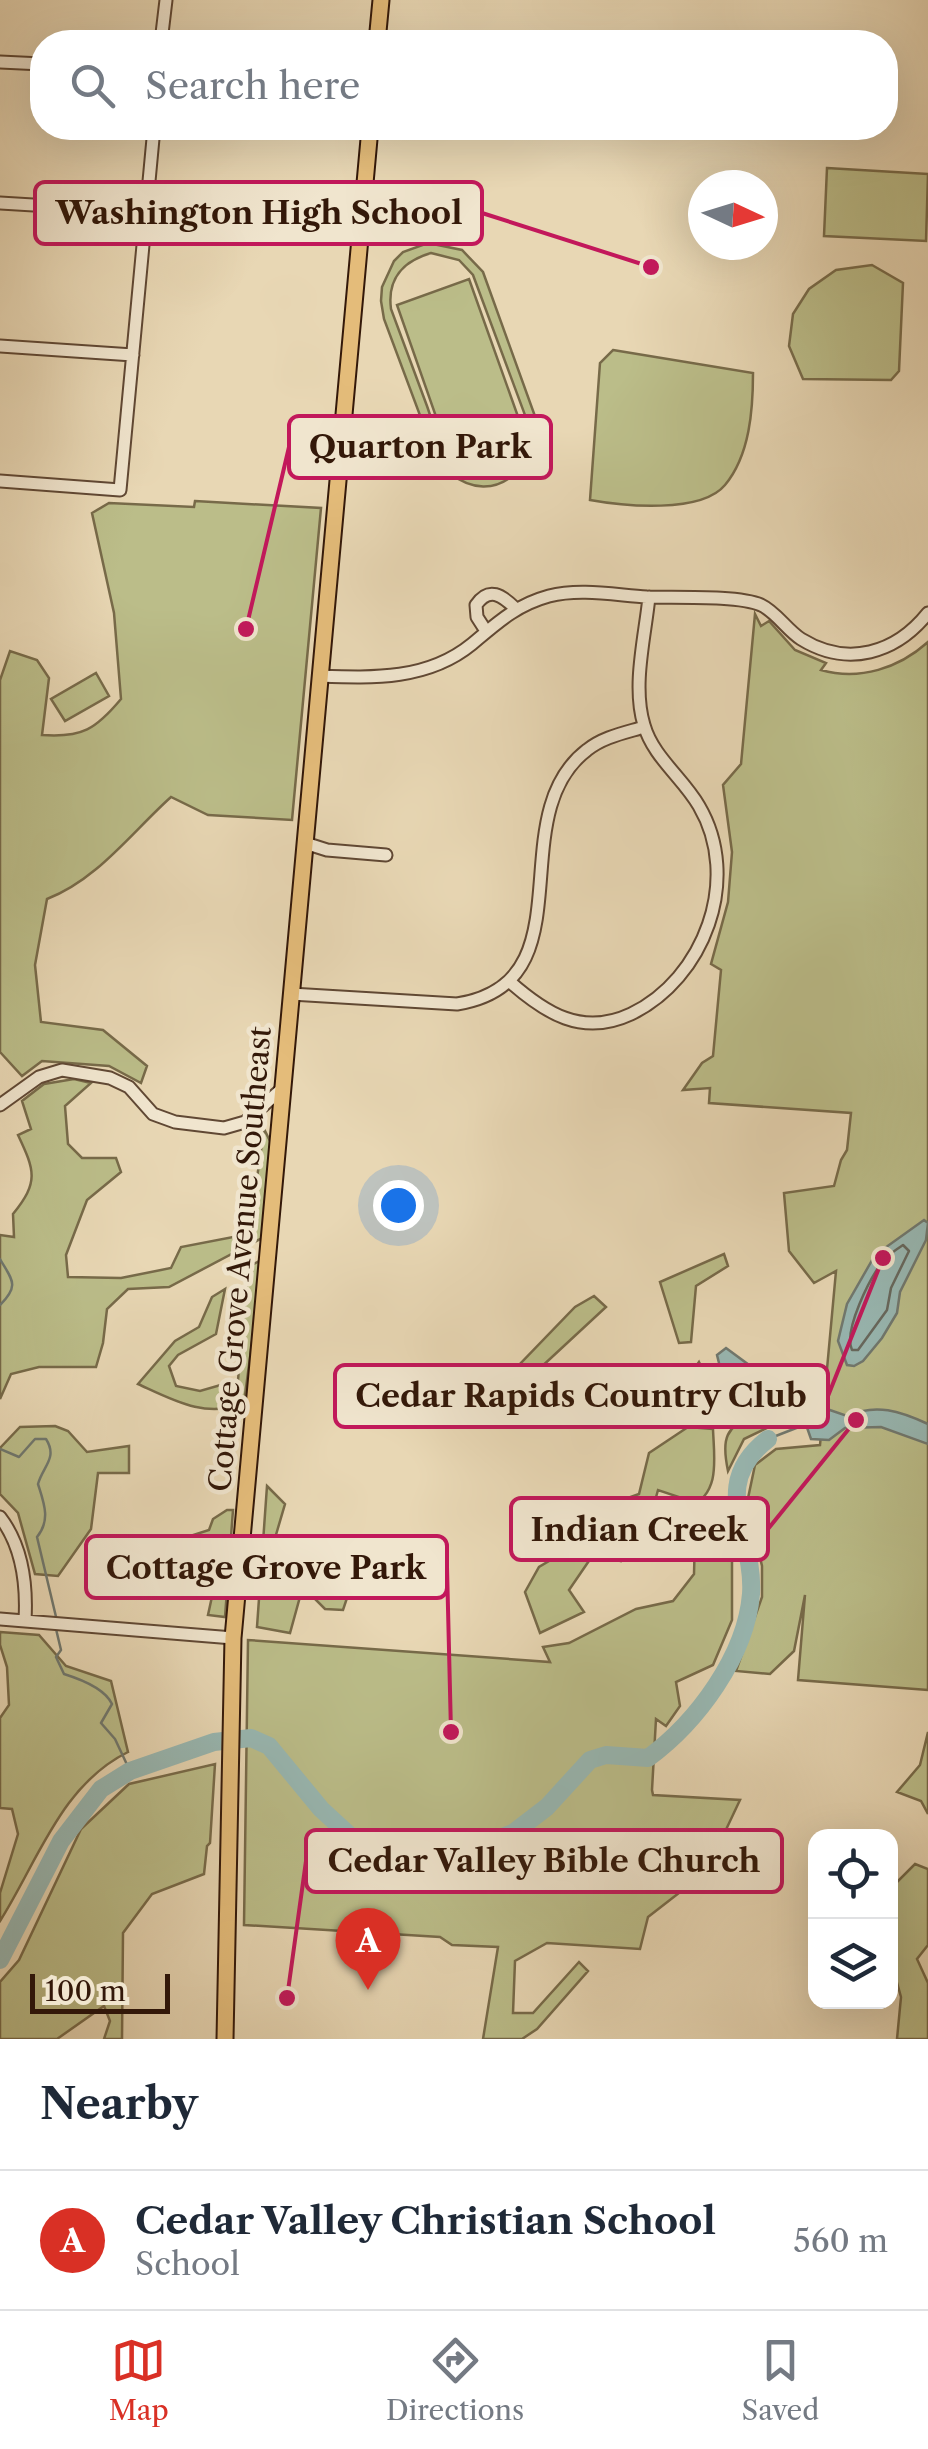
<!DOCTYPE html>
<style>
:root{--surface:#fff;--page:#f6f6f7;--text:#1f2937;--muted:#747a83;--line:#e0e1e3;--accent:#d93025}
body{margin:0;font-family:"Libre Caslon Text",serif;background:var(--page);color:var(--text)}
.controls{position:absolute;right:30px;bottom:30px;display:grid;overflow:hidden;border-radius:20px;box-shadow:0 10px 40px #0002}
.controls button{width:90px;height:90px;display:grid;place-items:center;padding:0;border:0;border-bottom:2px solid var(--line);background:var(--surface);color:var(--text);font:50px sans-serif}
.compass{position:absolute;left:688px;top:170px;width:90px;height:90px;border-radius:50%;background:var(--surface);box-shadow:0 10px 40px #0002;rotate:94deg}
.scale{position:absolute;left:30px;bottom:25px;width:140px;box-sizing:border-box;padding-left:10px;border:5px solid #331809;border-top:0;font-size:28px;line-height:35px;white-space:nowrap;color:#331809;-webkit-text-stroke:8px #f0e5ce;paint-order:stroke}
.you{position:absolute;left:398px;top:1205px;width:35px;height:35px;margin:-25px;border:8px solid #fff;border-radius:50%;background:#1a73e8;box-shadow:0 0 0 15px #1a73e833}
.badge{display:grid;place-items:center;width:65px;height:65px;border-radius:50%;background:var(--accent);color:#fff;font-size:32px;font-weight:700}
.pin{position:absolute;translate:-50% -82px;filter:drop-shadow(0 2px 5px #0008)}
.pin::after{content:'';position:absolute;top:52px;width:35px;height:30px;background:inherit;clip-path:polygon(0 0,100% 0,50% 100%)}
.list{margin:0;padding:0;list-style:none}
h2{display:flex;justify-content:space-between;align-items:center;height:130px;margin:0;padding:0 40px;font-size:42px}
h2 small{font-size:32px;font-weight:400;color:var(--muted)}
.list li{display:grid;grid-template-columns:65px 1fr auto;gap:30px;align-items:center;box-sizing:border-box;height:140px;padding:0 40px;border-top:2px solid var(--line)}
.list b{display:block;font-size:38px;white-space:nowrap}
.list p{margin:0;font-size:32px;white-space:nowrap;color:var(--muted)}
.list em{font-size:32px;font-style:normal;color:var(--muted)}
.icon{flex:none;width:55px;height:55px;fill:none;stroke:currentColor;stroke-width:2;stroke-linecap:round;stroke-linejoin:round}
.map{position:relative;flex:none;width:928px;height:2039px;overflow:hidden}
.search{position:absolute;background:var(--surface);box-shadow:0 10px 40px #0002;left:30px;right:30px;top:30px;height:110px;display:flex;align-items:center;gap:25px;box-sizing:border-box;padding:0 35px;border-radius:40px;color:var(--muted);font-size:38px}
.sheet{height:270px;background:var(--surface)}
nav{display:flex;justify-content:space-around;align-items:center;box-sizing:border-box;height:140px;border-top:2px solid var(--line);background:var(--surface);font-size:28px;color:var(--muted)}
nav a{display:grid;justify-items:center;gap:5px}
nav .on{color:var(--accent)}
.map>svg:first-child{display:block}
.green{fill:#bbbd89;stroke:#776a49;stroke-width:2.5;fill-rule:evenodd}
.water{fill:#98b8b3;stroke:#70786f;stroke-width:2.5}
.lines{fill:none;stroke-linecap:round;stroke-linejoin:round}
.shore{stroke:#66685e;stroke-width:2.5}
.stream{stroke:#70786f;stroke-width:2.5}
.river{stroke:#98b8b3;stroke-width:18}
.minor-casing{stroke:#604834;stroke-width:15}
.major-casing{stroke:#331809;stroke-width:19}
.minor{stroke:#f0e5ce;stroke-width:11}
.major{stroke:#e4bc7a;stroke-width:15}
.labels{text-anchor:middle;dominant-baseline:central;stroke-width:9;stroke-linejoin:round;paint-order:stroke}
.street-label{font-size:30px;fill:#331809;stroke:#f0e5ce}
.leader{fill:none;stroke:#c2185b;stroke-width:4}
.callout-dot{fill:#c2185b;stroke:#f0e5ce;stroke-width:4}
.callout{fill:#f0e5ce;stroke:#c2185b;stroke-width:4}
.callout-label{font-size:32px;text-anchor:middle;font-weight:bold;fill:#331809}
</style>
<div class="map">
<svg width="928" height="2039" viewBox="0 0 928 2039">
<rect width="100%" height="100%" fill="#e8d7b4"/>
<filter id="stains"><feTurbulence type="fractalNoise" baseFrequency=".002" numOctaves="4"/><feColorMatrix values="0 0 0 0 .2 0 0 0 0 .09 0 0 0 0 .02 0 0 0 .5 -.17"/></filter>
<radialGradient id="worn" r=".72"><stop offset=".6" stop-color="#630" stop-opacity="0"/><stop offset="1" stop-color="#630" stop-opacity=".3"/></radialGradient>
<!-- green -->
<path class="green" d="M 827,168 L 928,174 L 926,241 L 824,236 Z
M 428,243 L 462,250 L 483,272 L 536,419 C 538,467 495,508 451,474 L 443,477 L 384,319 L 381,301 L 382,287 L 394,261 L 403,252 ZM 431,253 L 459,260 L 473,275 L 525,415 C 538,469 470,499 443,450 C 436,437 432,420 427,406 C 415,373 403,341 391,309 C 387,279 403,261 431,253 Z
M 872,265 L 903,283 L 899,371 L 891,380 L 803,379 L 789,346 L 793,314 L 809,289 L 836,270 Z
M 469,279 L 521,425 L 448,451 L 397,305 Z
M 613,350 L 753,373 C 753,409 750,455 725,485 C 701,514 623,506 590,500 L 600,363 Z
M 195,501 L 321,508 L 292,820 L 208,815 L 171,797 C 132,832 97,880 47,899 L 35,965 L 41,1022 L 103,1030 L 147,1066 L 141,1083 L 109,1066 L 42,1061 L 22,1076 L 0,1052 L 0,680 L 10,651 L 37,660 L 49,678 L 42,735 C 82,738 96,729 121,699 L 114,613 L 92,513 L 109,503 L 194,507 Z
M 755,614 L 761,626 L 769,621 L 795,650 L 826,663 L 821,670 C 860,681 899,668 928,642 L 928,1690 L 798,1680 L 805,1595 L 794,1651 L 770,1674 L 736,1671 L 762,1597 L 762,1566 L 747,1503 L 755,1465 L 776,1449 L 820,1445 L 836,1271 L 814,1283 L 789,1251 L 784,1193 L 834,1186 L 841,1160 L 847,1150 L 851,1113 L 709,1103 L 710,1088 L 683,1090 L 702,1063 L 713,1056 L 721,970 L 711,964 L 728,902 L 732,852 L 723,785 L 741,764 Z
M 96,673 L 109,696 L 65,721 L 51,699 Z
M 74,1079 L 91,1083 L 65,1106 L 68,1144 L 82,1158 L 116,1158 L 121,1172 L 87,1200 L 66,1255 L 68,1277 L 121,1278 L 171,1268 L 181,1247 L 249,1234 L 264,1129 L 271,1143 L 264,1237 L 169,1287 L 128,1289 L 107,1309 L 103,1343 L 96,1367 L 39,1367 L 11,1374 L 0,1399 L 0,1235 L 14,1237 L 13,1214 C 39,1182 35,1171 18,1135 L 31,1129 L 22,1101 L 44,1084 Z
M 724,1254 L 728,1266 L 696,1286 L 691,1342 L 679,1343 L 660,1282 Z
M 263,1259 L 244,1403 C 206,1419 173,1400 138,1384 L 175,1341 L 199,1327 L 212,1297 L 225,1289 L 216,1334 L 178,1355 L 169,1366 L 176,1386 L 200,1391 L 238,1380 L 248,1267 Z
M 594,1296 L 606,1307 L 538,1370 L 520,1364 L 575,1307 Z
M 699,1362 L 720,1403 L 708,1415 L 698,1406 L 692,1372 Z
M 757,1408 L 767,1428 L 744,1439 L 728,1471 C 720,1433 728,1430 757,1408 Z
M 55,1426 L 68,1431 L 87,1452 L 129,1446 L 129,1473 L 98,1473 L 91,1529 L 58,1576 L 35,1574 L 18,1513 L 0,1494 L 0,1448 L 20,1427 Z
M 688,1427 L 713,1429 C 714,1459 721,1492 690,1507 L 679,1497 L 658,1490 L 648,1526 L 621,1561 L 593,1555 L 569,1590 L 584,1612 L 540,1633 L 525,1592 L 539,1567 L 566,1551 L 575,1517 L 639,1494 L 649,1453 Z
M 267,1486 L 285,1504 L 273,1545 L 316,1556 L 303,1586 L 290,1633 L 257,1627 Z
M 227,1510 L 233,1510 L 225,1617 L 208,1615 L 213,1592 L 187,1537 L 209,1530 L 213,1519 Z
M 712,1524 L 732,1533 L 732,1620 L 713,1665 L 676,1682 L 680,1706 L 666,1726 L 656,1719 L 652,1790 L 653,1795 L 740,1800 L 706,1872 L 648,1917 L 640,1949 L 547,1943 L 515,1961 L 513,2013 L 533,2013 L 579,1962 L 588,1971 L 537,2029 L 522,2039 L 483,2039 L 498,1947 L 452,1945 L 440,1937 L 244,1925 L 248,1640 L 550,1662 L 543,1647 L 569,1643 L 636,1609 L 673,1601 L 694,1574 L 695,1536 Z
M 328,1564 L 345,1564 L 355,1574 L 343,1610 L 325,1609 L 313,1597 Z
M 0,1632 L 39,1635 L 66,1666 L 111,1681 L 128,1752 C 61,1785 38,1861 0,1921 L 0,1893 L 18,1834 L 12,1809 L 0,1808 L 0,1718 L 9,1705 L 7,1667 L 0,1645 Z
M 928,1732 L 928,1814 L 921,1801 L 897,1792 L 920,1765 Z
M 215,1764 L 210,1843 L 207,1846 L 204,1874 L 152,1894 L 123,1933 L 122,2039 L 104,2039 L 110,2021 L 104,2006 L 57,2039 L 0,2039 L 0,1982 L 19,1960 L 81,1829 L 129,1784 Z
M 915,1864 L 928,1869 L 928,1945 L 917,1959 L 928,1983 L 928,2039 L 897,2039 L 901,1997 L 891,1961 L 891,1888 Z"/>
<!-- water -->
<path class="water" d="M 924,1220 L 928,1223 L 926,1240 L 900,1292 L 897,1313 L 882,1338 L 863,1361 L 854,1366 L 847,1365 L 838,1341 L 847,1304 L 875,1255 Z
M 726,1348 L 749,1365 L 749,1376 L 745,1382 L 734,1383 L 722,1375 L 717,1355 Z
M 824,1408 L 847,1416 C 876,1403 900,1411 928,1424 L 928,1444 L 881,1427 L 845,1428 L 829,1440 L 811,1439 L 803,1416 Z"/>
<g class="lines">
<!-- shore -->
<path class="shore" d="M 903,1245 L 909,1251 L 891,1288 L 887,1310 L 858,1350 L 852,1350 C 843,1331 870,1277 884,1260 C 889,1254 897,1249 903,1245 Z"/>
<!-- stream -->
<path class="stream" d="M 0,1259 C 12,1280 20,1285 0,1305
M 768,1439 L 804,1425
M 0,1449 L 19,1457 L 35,1439 L 46,1439 C 58,1458 43,1466 38,1484 C 44,1503 51,1520 37,1537 L 57,1621
M 56,1629 L 61,1650 L 56,1657 L 64,1674 C 80,1679 105,1689 112,1704 L 101,1723 L 115,1739 L 130,1771"/>
<!-- river -->
<path class="river" d="M 0,1960 L 61,1841 L 101,1789 L 130,1771 L 214,1742 L 251,1738 L 269,1746 L 321,1809 L 372,1856 L 403,1864 L 428,1865 L 513,1833 L 547,1807 L 590,1760 L 606,1755 L 648,1758 C 697,1722 746,1656 751,1594 C 755,1533 707,1486 768,1439"/>
<defs>
<path id="minor" d="M 161,42 L 166,0
M 0,62 L 42,64
M 0,203 L 361,225
M 0,346 L 133,355
M 0,481 L 120,490 L 154,128
M 486,631 L 477,617 L 476,605 C 489,586 502,595 516,609
M 320,676 C 374,678 428,680 472,644 C 497,623 516,605 549,596 C 580,588 615,595 647,597 C 674,598 738,595 761,605 C 776,612 787,630 801,639 C 848,668 896,653 928,613
M 305,843 L 327,850 L 386,855
M 509,981 C 545,1013 582,1037 631,1014 C 704,979 742,879 699,806 C 683,778 653,757 644,725 C 632,686 645,637 649,597
M 291,994 L 457,1004 C 591,983 499,817 587,750 C 603,737 624,733 644,727
M 0,1105 L 39,1077 L 62,1070 L 110,1078 L 129,1087 L 153,1114 L 175,1122 L 224,1128 L 245,1122 L 284,1087
M 0,1517 C 23,1547 27,1585 25,1620
M 0,1619 L 233,1638"/>
<path id="major" d="M 377,42 L 381,0
M 225,2039 L 233,1638 L 370,128"/>
</defs>
<!-- minor casing -->
<use href="#minor" class="minor-casing"/>
<!-- major casing -->
<use href="#major" class="major-casing"/>
<!-- minor -->
<use href="#minor" class="minor"/>
<!-- major -->
<use href="#major" class="major"/>
</g>
<g class="labels">
<!-- street labels -->
<g class="street-label">
<text transform="translate(240 1259) rotate(-85)">Cottage Grove Avenue Southeast</text>
</g>
</g>
<!-- callouts -->
<path class="leader" d="M651 267L482 213M246 629L289 447M883 1258L828 1396M856 1420L768 1529M451 1732L447 1567M287 1998L306 1861"/>
<g class="callout-dot">
<circle cx="651" cy="267" r="10"/>
<circle cx="246" cy="629" r="10"/>
<circle cx="883" cy="1258" r="10"/>
<circle cx="856" cy="1420" r="10"/>
<circle cx="451" cy="1732" r="10"/>
<circle cx="287" cy="1998" r="10"/>
</g>
<g class="callout">
<rect x="35" y="182" width="447" height="62" rx="10"/>
<rect x="289" y="416" width="262" height="62" rx="10"/>
<rect x="335" y="1365" width="493" height="62" rx="10"/>
<rect x="511" y="1498" width="257" height="62" rx="10"/>
<rect x="86" y="1536" width="361" height="62" rx="10"/>
<rect x="306" y="1830" width="476" height="62" rx="10"/>
</g>
<g class="callout-label">
<text x="259" y="224">Washington High School</text>
<text x="420" y="458">Quarton Park</text>
<text x="581" y="1407">Cedar Rapids Country Club</text>
<text x="639" y="1541">Indian Creek</text>
<text x="266" y="1579">Cottage Grove Park</text>
<text x="544" y="1872">Cedar Valley Bible Church</text>
</g>
<rect width="100%" height="100%" filter="url(#stains)"/>
<rect width="100%" height="100%" fill="url(#worn)"/>
</svg>
<div class="controls">
<button><svg class="icon" aria-label="locate" viewBox="0 0 24 24"><circle cx="12" cy="12" r="6"/><path d="M12 2v4M12 18v4M2 12h4M18 12h4"/></svg></button>
<button><svg class="icon" aria-label="layers" viewBox="0 0 24 24"><path d="M12 4l9 5-9 5-9-5zM3 14l9 5 9-5"/></svg></button>
</div>
<svg class="compass" viewBox="-18 -18 36 36"><path d="M0-13l5 13h-10z" fill="#e53935"/><path d="M0 13l5-13h-10z" fill="#747a83"/></svg>
<div class="scale">100 m</div>
<div class="you"></div>
<div class="pin badge" style="left:368px;top:1990px">A</div>
<div class="search"><svg class="icon" aria-label="search" viewBox="0 0 24 24"><circle cx="10" cy="10" r="6"/><path d="M15 15l6 6"/></svg>Search here</div>
</div>
<section class="sheet">
<h2>Nearby<small></small></h2>
<ul class="list">
<li><span class="badge">A</span><div><b>Cedar Valley Christian School</b><p>School</p></div><em>560 m</em></li>
</ul>
</section>
<nav>
<a class="on"><svg class="icon" aria-label="map" viewBox="0 0 24 24"><path d="M3 6l6-2 6 2 6-2v14l-6 2-6-2-6 2zM9 4v14M15 6v14"/></svg>Map</a>
<a><svg class="icon" aria-label="directions" viewBox="0 0 24 24"><path d="M12 3l9 9-9 9-9-9zM9 14v-3h6M13 9l2 2-2 2"/></svg>Directions</a>
<a><svg class="icon" aria-label="saved" viewBox="0 0 24 24"><path d="M7 4h10v16l-5-4-5 4z"/></svg>Saved</a>
</nav>
